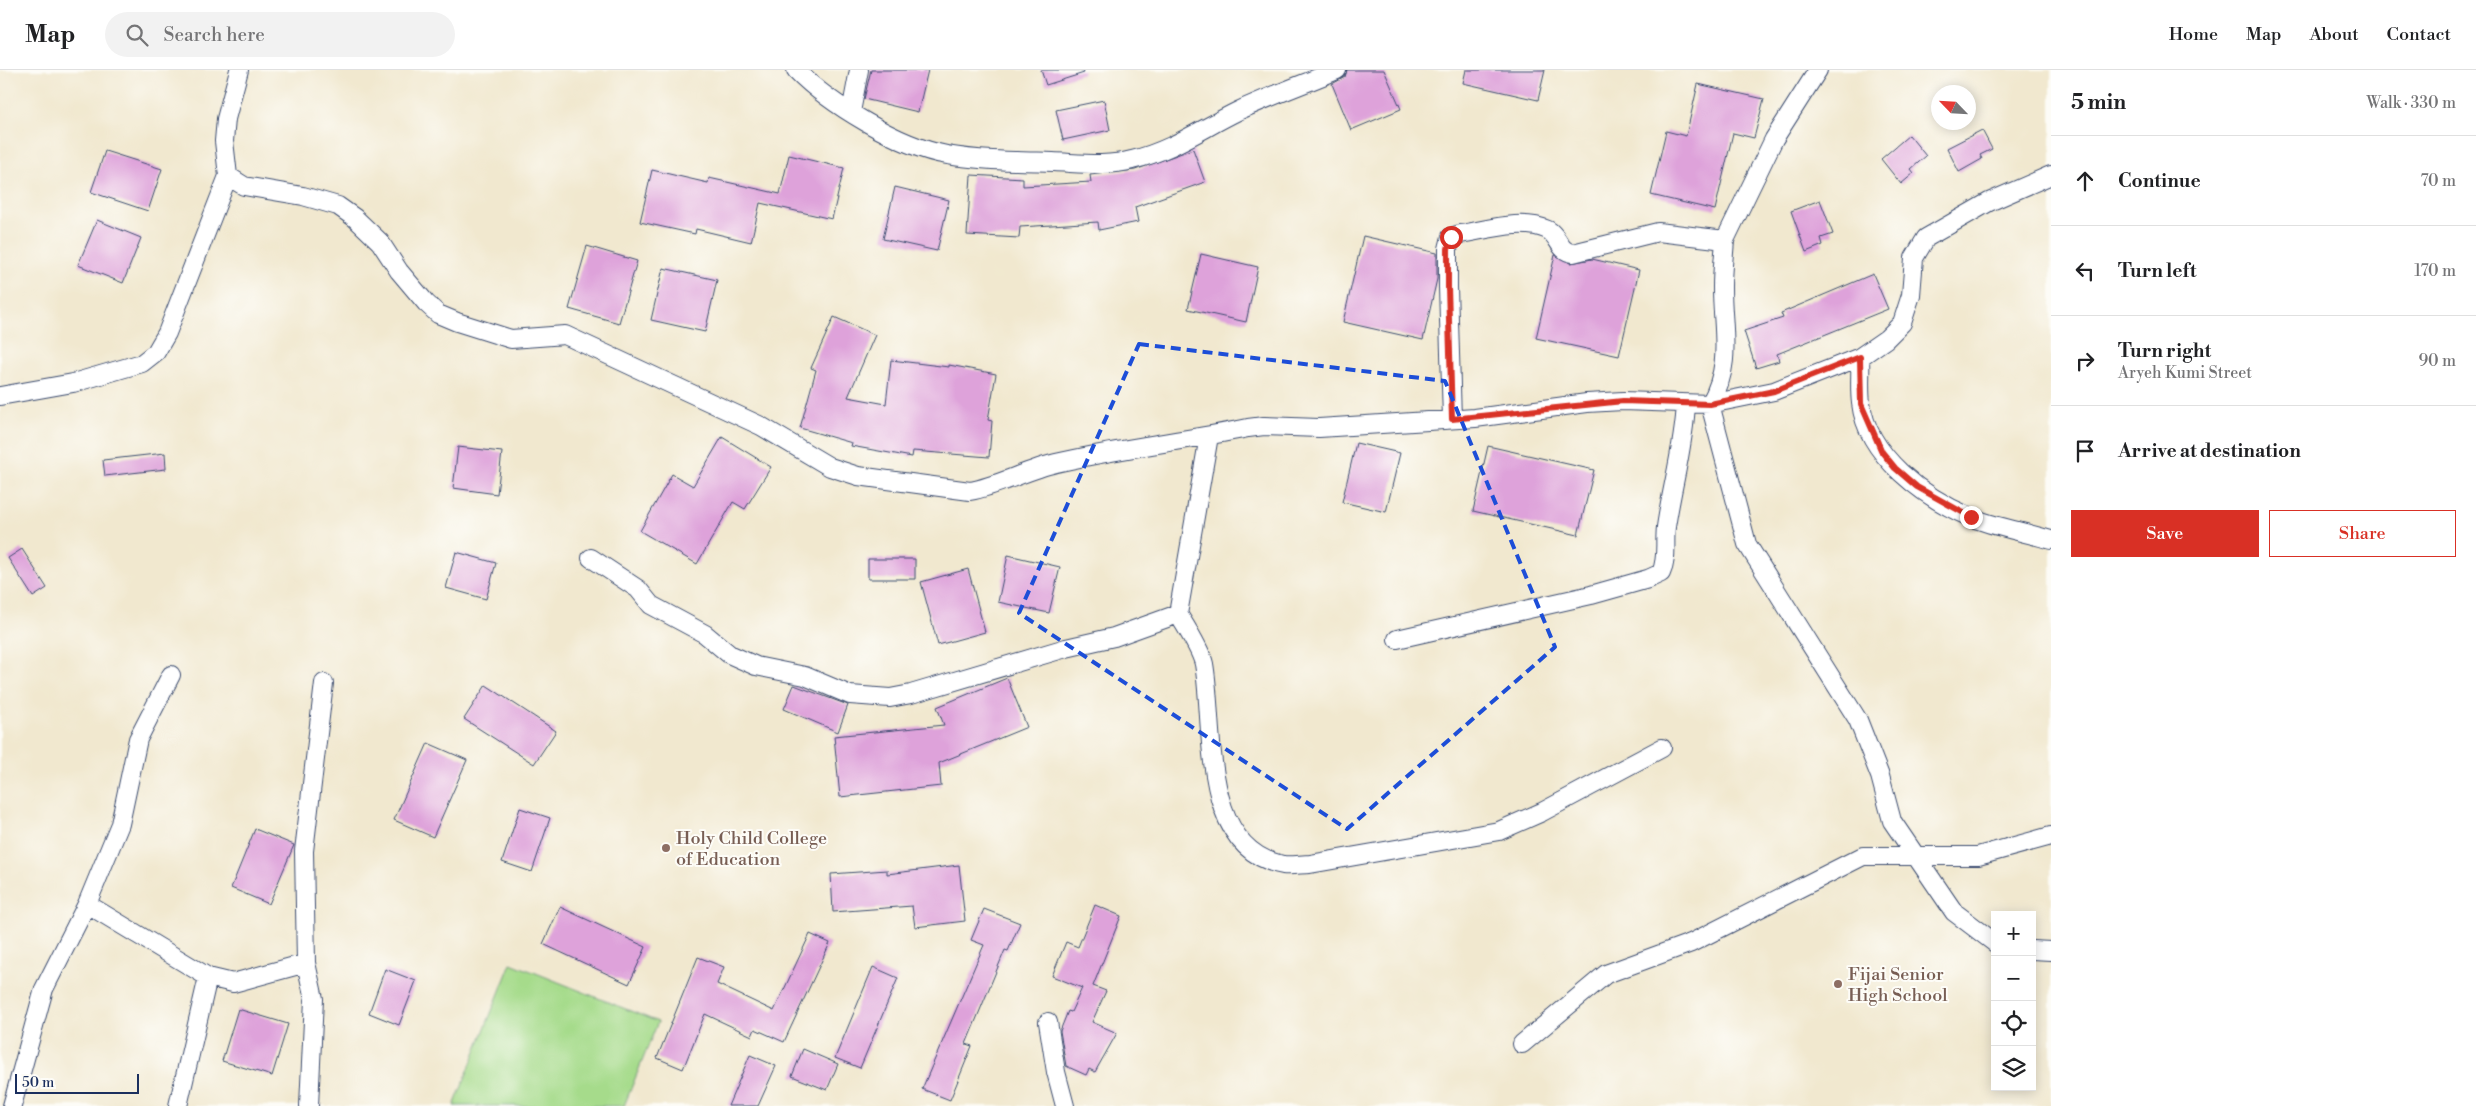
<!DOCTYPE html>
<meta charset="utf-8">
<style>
:root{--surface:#fff;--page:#f2f2f2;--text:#202124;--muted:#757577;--line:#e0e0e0;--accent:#d93025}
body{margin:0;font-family:"Libre Bodoni",serif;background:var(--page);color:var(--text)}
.controls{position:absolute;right:15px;bottom:15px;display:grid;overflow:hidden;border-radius:0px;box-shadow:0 2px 12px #0003}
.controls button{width:45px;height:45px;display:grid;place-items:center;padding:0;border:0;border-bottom:1px solid var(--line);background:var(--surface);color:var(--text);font:25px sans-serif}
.compass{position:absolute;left:1931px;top:15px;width:45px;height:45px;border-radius:50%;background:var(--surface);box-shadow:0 2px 12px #0003;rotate:295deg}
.scale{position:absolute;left:15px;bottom:12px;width:124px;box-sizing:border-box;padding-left:5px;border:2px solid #1b2f5e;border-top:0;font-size:14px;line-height:18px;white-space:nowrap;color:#1b2f5e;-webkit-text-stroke:4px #fdfcf7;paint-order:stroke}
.stop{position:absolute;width:15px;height:15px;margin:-11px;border:4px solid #d93025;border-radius:50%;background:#fff}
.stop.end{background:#d93025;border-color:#fff;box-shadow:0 1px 5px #0008}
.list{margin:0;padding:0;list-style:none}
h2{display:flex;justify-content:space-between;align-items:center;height:65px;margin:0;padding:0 20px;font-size:21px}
h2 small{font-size:16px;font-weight:400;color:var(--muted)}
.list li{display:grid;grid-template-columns:32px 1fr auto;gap:15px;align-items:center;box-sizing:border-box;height:90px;padding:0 20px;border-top:1px solid var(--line)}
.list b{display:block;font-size:19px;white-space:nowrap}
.list p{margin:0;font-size:16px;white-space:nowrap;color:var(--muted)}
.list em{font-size:16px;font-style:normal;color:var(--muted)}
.actions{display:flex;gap:10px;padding:15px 20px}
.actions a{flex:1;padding:11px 0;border:1px solid var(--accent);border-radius:0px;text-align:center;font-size:18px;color:var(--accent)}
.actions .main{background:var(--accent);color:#fff}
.icon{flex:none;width:28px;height:28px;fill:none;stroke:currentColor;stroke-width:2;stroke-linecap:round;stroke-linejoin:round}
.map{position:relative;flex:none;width:2051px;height:1036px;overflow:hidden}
header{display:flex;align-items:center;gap:30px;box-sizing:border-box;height:70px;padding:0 25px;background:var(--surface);border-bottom:1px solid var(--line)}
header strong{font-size:24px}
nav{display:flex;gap:28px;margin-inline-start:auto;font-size:18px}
.search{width:350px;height:45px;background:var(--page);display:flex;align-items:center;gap:12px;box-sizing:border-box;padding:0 18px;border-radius:28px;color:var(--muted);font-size:19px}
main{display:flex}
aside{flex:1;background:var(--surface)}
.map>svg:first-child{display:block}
.green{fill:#a6db8b;stroke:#608574}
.building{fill:#dea2da}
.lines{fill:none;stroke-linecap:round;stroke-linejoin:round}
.minor-casing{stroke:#3b4b6f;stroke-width:20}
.minor{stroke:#fff;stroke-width:18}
.route{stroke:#d93025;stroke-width:6}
.marked{fill:none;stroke:#1d4ed8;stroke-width:4;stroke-dasharray:10 6;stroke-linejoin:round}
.education-dot{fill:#8d6e63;stroke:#fdfcf7;stroke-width:2}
.labels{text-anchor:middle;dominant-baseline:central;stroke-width:4;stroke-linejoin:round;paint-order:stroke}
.education-label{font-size:18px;fill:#785e54;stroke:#fdfcf7;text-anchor:start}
</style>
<header>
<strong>Map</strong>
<div class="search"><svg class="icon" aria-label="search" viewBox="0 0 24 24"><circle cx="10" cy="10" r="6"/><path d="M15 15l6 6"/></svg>Search here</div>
<nav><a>Home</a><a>Map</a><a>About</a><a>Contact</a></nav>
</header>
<main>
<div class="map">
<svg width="2051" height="1036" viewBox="0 0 2051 1036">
<rect width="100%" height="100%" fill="#fdfcf7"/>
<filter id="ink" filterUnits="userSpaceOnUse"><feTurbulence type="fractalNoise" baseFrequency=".02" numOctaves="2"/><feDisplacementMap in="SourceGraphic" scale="10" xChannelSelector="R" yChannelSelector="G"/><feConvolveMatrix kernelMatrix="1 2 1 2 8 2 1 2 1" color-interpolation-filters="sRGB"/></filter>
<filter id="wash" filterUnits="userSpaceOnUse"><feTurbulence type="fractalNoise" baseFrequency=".0096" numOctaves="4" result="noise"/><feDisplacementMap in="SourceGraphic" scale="20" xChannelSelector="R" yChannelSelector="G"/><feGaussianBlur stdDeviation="1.12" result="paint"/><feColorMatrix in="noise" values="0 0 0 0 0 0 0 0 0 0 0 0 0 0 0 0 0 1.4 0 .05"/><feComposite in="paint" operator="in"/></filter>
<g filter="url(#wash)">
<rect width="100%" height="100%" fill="#f1e8cf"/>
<!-- green -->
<path class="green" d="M 511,893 L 658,952 L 624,1036 L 454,1036 Z"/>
<g id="blocks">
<!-- building -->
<path class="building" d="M 871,0 L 928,0 L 918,42 L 864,29 Z
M 1041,0 L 1083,0 L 1084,3 L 1046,15 Z
M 1347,0 L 1384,0 L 1401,39 L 1351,60 L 1332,14 L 1345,7 Z
M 1466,0 L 1545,0 L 1538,30 L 1463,13 Z
M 1698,14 L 1764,29 L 1754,68 L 1733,63 L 1715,140 L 1651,125 L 1666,61 L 1686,66 Z
M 1104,30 L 1110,60 L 1063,70 L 1056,40 Z
M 1982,60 L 1992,79 L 1980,85 L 1982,89 L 1959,102 L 1947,78 Z
M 1909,65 L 1926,86 L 1911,99 L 1914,103 L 1901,114 L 1881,89 Z
M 1193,79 L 1205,112 L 1135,137 L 1138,152 L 1099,160 L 1098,152 L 1020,157 L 1019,168 L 967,165 L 971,105 L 1023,108 L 1023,116 L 1091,112 L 1090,105 L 1135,100 Z
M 105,81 L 162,99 L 148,141 L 91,122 Z
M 789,85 L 844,98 L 832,149 L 760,133 L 751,172 L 696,159 L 695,164 L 640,152 L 652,100 L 708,113 L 709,108 L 780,124 Z
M 895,117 L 949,130 L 937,181 L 883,169 Z
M 1820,130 L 1833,164 L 1821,168 L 1823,175 L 1806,182 L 1791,141 Z
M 97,150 L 141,168 L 123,213 L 78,195 Z
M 1363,166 L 1437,183 L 1437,209 L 1423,270 L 1343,252 Z
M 587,176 L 637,191 L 619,253 L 569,239 Z
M 1201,184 L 1258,197 L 1246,252 L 1188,239 Z
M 1555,185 L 1571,193 L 1592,189 L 1639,200 L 1619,286 L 1536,268 Z
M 663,198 L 717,210 L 705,262 L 651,250 Z
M 1873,204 L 1888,239 L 1777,284 L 1779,291 L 1756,298 L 1744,261 L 1783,248 L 1781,243 Z
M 834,247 L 875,265 L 848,327 L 886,334 L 891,290 L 949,297 L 949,295 L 996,304 L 988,350 L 992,351 L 989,387 L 913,381 L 912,387 L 851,376 L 852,373 L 800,358 L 816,300 L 811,298 Z
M 722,367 L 771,397 L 745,439 L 733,432 L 697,494 L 640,461 L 672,404 L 693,416 Z
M 1356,373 L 1400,383 L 1386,442 L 1342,432 Z
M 1488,376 L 1594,400 L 1578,465 L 1473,441 Z
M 458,377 L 502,382 L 497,424 L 453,418 Z
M 165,383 L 166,399 L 105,406 L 103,390 Z
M 22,479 L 47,518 L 33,527 L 8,488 Z
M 456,482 L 496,493 L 486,529 L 446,518 Z
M 1008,485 L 1060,497 L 1049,543 L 998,532 Z
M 868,489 L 915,489 L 915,509 L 868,509 Z
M 968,499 L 985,562 L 938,575 L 921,512 Z
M 1007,608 L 1027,657 L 939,693 L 941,716 L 840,727 L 834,666 L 944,655 L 937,637 Z
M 486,615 L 556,661 L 534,694 L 464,649 Z
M 794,615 L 848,635 L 838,662 L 784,639 Z
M 428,673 L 467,690 L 433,767 L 394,750 Z
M 520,738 L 550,748 L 532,802 L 502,792 Z
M 255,759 L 294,775 L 269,834 L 231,818 Z
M 959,795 L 965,851 L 915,857 L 912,836 L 833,842 L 831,804 L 887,800 L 887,804 Z
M 1095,835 L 1121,846 L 1093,916 L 1106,921 L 1092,952 L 1117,963 L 1095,1002 L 1089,999 L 1086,1005 L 1066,996 L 1060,961 L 1068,941 L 1071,942 L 1082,918 L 1052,906 L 1066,872 L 1078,877 Z
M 560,837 L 646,877 L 629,914 L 543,874 Z
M 984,839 L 1020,853 L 1008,881 L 1005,880 L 966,974 L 972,976 L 950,1030 L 922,1019 L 984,875 L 971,870 Z
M 810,864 L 830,873 L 784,972 L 755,959 L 752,966 L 705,944 L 683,999 L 657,988 L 698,887 L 724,897 L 717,914 L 774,941 Z
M 873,897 L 898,908 L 860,998 L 835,988 Z
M 385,899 L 416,911 L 399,955 L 369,943 Z
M 238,939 L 288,954 L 272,1006 L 222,991 Z
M 803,979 L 838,994 L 827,1020 L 792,1006 Z
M 750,985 L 776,996 L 758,1036 L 728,1036 Z"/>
</g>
</g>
<g filter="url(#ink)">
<use href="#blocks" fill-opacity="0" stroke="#3b4b6f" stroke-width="1"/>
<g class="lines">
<defs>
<path id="minor" d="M 239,0 L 226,49 L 224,71 L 228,106 L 244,116 L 303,126 L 338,136 L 355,148 L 380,172 L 399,201 L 426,233 L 438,244 L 457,252 L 511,269 L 565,265 L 761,356 L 830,397 L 858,406 L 970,421 C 998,416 1026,400 1056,393 C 1120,378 1184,371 1248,358 L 1264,356 L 1319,358 L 1475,348 L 1587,333 L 1623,331 L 1710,334 L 1774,321 L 1860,287 L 1886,269 L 1902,253 L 1911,225 L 1914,188 L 1926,168 L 1989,132 L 2051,105
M 796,0 C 829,34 900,77 947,85 C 982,91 1018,91 1053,92 C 1079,93 1107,97 1132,90 C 1171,81 1203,58 1238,41 C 1270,26 1304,14 1337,0
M 851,42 L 859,0
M 1725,170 L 1774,69 L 1818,0
M 1860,287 C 1861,302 1859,318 1861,333 C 1867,386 1925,428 1970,447 C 1995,457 2025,462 2051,470
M 0,326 L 73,313 L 142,293 L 156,282 L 167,263 L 228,106
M 1452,349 L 1448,217 L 1448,179 L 1451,167 L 1460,164 C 1487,160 1522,148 1548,160 C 1559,166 1559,182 1573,183 L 1658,162 L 1725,170 C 1724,185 1722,201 1722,217 C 1722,261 1733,293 1710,334 L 1747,474 L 1858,650 L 1880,706 L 1892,751 L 1954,842 L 1995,873
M 591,488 L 638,519 L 651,535 L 705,564 L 729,584 L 756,596 L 805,606 L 850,625 L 890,628 L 911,624 L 1066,578 L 1114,567 L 1178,544 L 1209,366
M 1178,544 C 1186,557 1201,580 1204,594 C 1215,656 1199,779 1283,795 C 1292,796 1302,794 1310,794 L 1499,761 L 1542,742 L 1662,678
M 1397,569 L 1591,525 L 1648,509 L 1661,503 C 1668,488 1664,473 1666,457 C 1672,416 1684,376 1686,334
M 87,834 L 208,907 L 233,913 L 306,893
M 2032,880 L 2051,881
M 1048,952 L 1056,1002 L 1065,1036
M 1522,974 L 1606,904 L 1691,873 L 1863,786 L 1978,786 L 2051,766
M 12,1036 L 44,919 L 87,834 L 120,754 L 138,669 L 171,605
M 178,1036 L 208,907
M 309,1036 L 314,929 L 306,893 L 304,781 L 324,613"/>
</defs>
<!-- minor casing -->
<use href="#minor" class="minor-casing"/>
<!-- minor -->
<use href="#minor" class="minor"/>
</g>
</g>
<g class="lines" filter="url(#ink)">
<!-- route -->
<path class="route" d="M 1451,167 L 1448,179 L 1448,217 L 1452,349 L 1623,331 L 1710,334 L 1774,321 L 1860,287 L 1861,334 L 1882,382 L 1895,398 L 1917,417 L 1971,447"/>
</g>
<!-- marked area -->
<path class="marked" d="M 1139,274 L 1445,311 L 1555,577 L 1347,759 L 1019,543 Z"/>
<!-- markers -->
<g class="education-dot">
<circle cx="666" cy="778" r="5"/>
<circle cx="1838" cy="914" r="5"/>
</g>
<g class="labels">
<!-- education labels -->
<g class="education-label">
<text x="676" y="768">Holy Child College<tspan x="676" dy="21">of Education</tspan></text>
<text x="1848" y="904">Fijai Senior<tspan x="1848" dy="21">High School</tspan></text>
</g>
</g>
</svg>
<div class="controls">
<button>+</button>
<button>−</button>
<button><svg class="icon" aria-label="locate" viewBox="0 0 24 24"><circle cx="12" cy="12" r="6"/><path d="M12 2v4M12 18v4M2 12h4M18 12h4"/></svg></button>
<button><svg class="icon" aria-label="layers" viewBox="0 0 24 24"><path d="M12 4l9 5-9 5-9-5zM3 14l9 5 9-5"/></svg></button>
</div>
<svg class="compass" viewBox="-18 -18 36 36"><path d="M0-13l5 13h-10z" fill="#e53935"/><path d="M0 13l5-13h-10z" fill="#757577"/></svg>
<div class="scale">50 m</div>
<div class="stop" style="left:1451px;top:167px"></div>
<div class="stop end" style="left:1971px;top:447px"></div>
</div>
<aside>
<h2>5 min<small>Walk · 330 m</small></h2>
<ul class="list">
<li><svg class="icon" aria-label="ahead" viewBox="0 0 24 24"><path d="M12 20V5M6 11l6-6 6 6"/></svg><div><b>Continue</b></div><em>70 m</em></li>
<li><svg class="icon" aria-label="left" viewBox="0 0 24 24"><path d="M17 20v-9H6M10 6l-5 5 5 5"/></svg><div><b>Turn left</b></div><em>170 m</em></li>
<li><svg class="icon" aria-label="right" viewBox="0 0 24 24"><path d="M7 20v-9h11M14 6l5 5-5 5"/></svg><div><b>Turn right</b><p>Aryeh Kumi Street</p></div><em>90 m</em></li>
<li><svg class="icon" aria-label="arrive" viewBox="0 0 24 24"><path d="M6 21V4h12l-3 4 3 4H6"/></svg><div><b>Arrive at destination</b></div></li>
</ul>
<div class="actions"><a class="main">Save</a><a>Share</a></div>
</aside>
</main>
